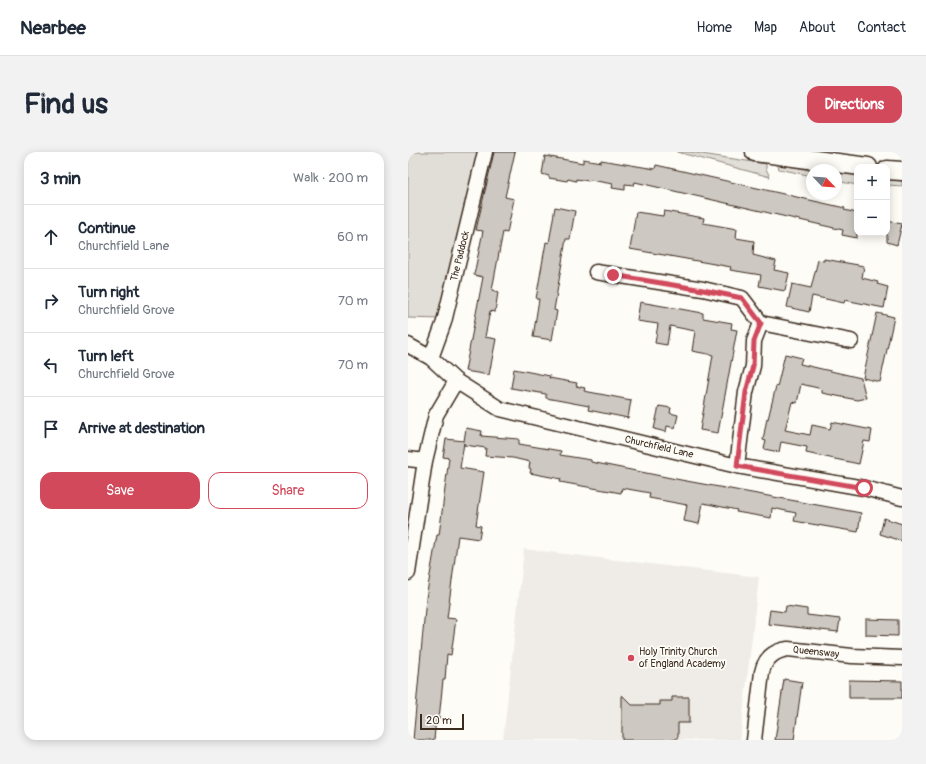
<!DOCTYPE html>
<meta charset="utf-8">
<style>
:root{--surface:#fff;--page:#f2f2f3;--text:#1f2937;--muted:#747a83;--line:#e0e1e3;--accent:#d1495b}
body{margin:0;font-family:Pangolin,sans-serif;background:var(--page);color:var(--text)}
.controls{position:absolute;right:12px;top:12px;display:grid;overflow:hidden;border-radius:8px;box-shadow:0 2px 10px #0003}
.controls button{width:36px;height:36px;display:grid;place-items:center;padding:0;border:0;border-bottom:1px solid var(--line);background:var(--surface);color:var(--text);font:20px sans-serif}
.compass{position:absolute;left:398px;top:12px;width:36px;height:36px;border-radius:50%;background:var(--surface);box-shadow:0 2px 10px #0003;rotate:115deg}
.scale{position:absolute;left:12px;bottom:10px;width:44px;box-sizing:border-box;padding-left:4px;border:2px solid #3b2a1e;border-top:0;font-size:11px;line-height:14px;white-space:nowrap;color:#3b2a1e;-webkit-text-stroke:3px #fdfcf7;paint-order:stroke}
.stop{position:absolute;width:12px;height:12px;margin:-9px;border:3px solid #d1495b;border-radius:50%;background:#fff}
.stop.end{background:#d1495b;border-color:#fff;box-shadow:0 1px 4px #0008}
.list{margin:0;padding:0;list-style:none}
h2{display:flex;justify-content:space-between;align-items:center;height:52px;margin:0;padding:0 16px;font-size:17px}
h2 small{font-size:13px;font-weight:400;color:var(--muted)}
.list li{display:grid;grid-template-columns:26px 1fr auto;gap:12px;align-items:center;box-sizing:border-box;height:64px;padding:0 16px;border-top:1px solid var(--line)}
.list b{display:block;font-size:15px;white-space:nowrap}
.list p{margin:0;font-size:13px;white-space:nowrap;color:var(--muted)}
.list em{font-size:13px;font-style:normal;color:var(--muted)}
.actions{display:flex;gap:8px;padding:12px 16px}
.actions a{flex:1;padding:9px 0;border:1px solid var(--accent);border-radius:12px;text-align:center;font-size:14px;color:var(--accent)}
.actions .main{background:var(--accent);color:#fff}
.icon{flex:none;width:22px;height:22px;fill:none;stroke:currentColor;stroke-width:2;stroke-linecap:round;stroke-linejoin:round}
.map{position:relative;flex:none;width:494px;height:588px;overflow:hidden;border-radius:12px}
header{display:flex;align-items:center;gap:24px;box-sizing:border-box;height:56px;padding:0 20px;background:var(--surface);border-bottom:1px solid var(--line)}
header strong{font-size:19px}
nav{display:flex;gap:22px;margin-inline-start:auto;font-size:14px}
.intro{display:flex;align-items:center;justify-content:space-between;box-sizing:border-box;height:96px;padding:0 24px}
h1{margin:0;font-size:28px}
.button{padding:10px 18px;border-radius:12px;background:var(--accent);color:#fff;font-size:14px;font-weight:700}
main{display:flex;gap:24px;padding:0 24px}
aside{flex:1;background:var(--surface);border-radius:12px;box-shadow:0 2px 10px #0003}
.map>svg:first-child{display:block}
.built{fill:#efece7}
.green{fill:#e1ded7;stroke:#8e847a}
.building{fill:#cdc8c2;stroke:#3b2a1e}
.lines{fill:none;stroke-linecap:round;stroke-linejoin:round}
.minor-casing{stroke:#3b2a1e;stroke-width:17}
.tertiary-casing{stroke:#3b2a1e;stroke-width:21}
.minor{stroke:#fdfcf7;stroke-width:14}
.tertiary{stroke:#fdfcf7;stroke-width:18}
.route{stroke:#d1495b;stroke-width:5}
.poi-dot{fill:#d1495b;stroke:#fdfcf7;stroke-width:1.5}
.labels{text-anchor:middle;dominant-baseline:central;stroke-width:3.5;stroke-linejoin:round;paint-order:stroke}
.street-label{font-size:10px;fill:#3b2a1e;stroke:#fdfcf7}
.poi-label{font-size:10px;fill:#3b2a1e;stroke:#fdfcf7;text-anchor:start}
</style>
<header>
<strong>Nearbee</strong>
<nav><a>Home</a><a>Map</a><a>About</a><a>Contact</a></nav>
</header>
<div class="intro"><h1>Find us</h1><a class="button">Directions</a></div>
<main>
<aside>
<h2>3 min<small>Walk · 200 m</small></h2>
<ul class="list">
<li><svg class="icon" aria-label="ahead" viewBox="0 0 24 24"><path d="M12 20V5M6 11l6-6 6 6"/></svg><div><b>Continue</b><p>Churchfield Lane</p></div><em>60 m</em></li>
<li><svg class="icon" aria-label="right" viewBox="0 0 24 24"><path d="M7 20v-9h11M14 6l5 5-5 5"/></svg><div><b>Turn right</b><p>Churchfield Grove</p></div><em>70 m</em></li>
<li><svg class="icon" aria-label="left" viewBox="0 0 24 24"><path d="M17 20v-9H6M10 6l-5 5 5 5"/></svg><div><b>Turn left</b><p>Churchfield Grove</p></div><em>70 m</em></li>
<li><svg class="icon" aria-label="arrive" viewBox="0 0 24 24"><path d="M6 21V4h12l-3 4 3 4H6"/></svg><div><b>Arrive at destination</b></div></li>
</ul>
<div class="actions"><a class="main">Save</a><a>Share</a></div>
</aside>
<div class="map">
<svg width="494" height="588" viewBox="0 0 494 588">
<rect width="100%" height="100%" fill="#fdfcf7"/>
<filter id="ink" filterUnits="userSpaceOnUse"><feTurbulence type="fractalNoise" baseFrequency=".025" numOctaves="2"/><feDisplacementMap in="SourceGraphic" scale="8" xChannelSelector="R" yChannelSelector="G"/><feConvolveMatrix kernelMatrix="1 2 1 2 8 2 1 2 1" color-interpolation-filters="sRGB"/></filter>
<g filter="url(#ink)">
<!-- built -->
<path class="built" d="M 116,397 L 351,425 L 332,588 L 95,588 Z"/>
<!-- green -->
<path class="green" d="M 0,0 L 70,0 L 32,167 L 0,166 Z
M 269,0 L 281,0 L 358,12 L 358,17 L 362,25 Z
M 372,11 L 404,19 L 404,24 L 371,17 L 370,14 Z
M 428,21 L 449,23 L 449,33 L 428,29 Z
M 479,27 L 494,29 L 494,34 L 479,33 Z"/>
<!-- building -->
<path class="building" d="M 86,0 L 107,0 L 97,45 L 106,47 L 99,81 L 95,80 L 84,138 L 90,140 L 87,160 L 82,159 L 77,185 L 88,187 L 81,223 L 57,219 L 75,125 L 66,123 L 75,79 L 68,78 Z
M 137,4 L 175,11 L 175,7 L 193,10 L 193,8 L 247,17 L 248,13 L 437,56 L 436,58 L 449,61 L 449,86 L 434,83 L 435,78 L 227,30 L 226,33 L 217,32 L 217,38 L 204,36 L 205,32 L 182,28 L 181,29 L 168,27 L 168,29 L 160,27 L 159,29 L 141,26 L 141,24 L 134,22 Z
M 147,55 L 167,59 L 162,87 L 158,87 L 149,140 L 146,158 L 149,159 L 144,188 L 125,185 L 131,147 L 128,147 L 138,90 L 141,91 Z
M 256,59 L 296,66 L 295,71 L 329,77 L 328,86 L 346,89 L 345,103 L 368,109 L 366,118 L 381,121 L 377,139 L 351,134 L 353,123 L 322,118 L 323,115 L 222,97 L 228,60 L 255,64 Z
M 479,69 L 494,72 L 489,93 L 479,90 Z
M 416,107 L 456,114 L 454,126 L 470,130 L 469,132 L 480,135 L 476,156 L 437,148 L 436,151 L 404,144 L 401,160 L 379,155 L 384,132 L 403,136 L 410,108 L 416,109 Z
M 232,150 L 295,161 L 295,166 L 324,171 L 323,177 L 329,178 L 310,281 L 292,278 L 305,203 L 284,199 L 287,179 L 262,174 L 259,193 L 247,191 L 250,172 L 229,169 Z
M 469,161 L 486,165 L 472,230 L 455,226 Z
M 377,202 L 394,206 L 392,212 L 453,226 L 458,246 L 449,248 L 414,241 L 414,237 L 393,232 L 389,251 L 384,250 L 377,278 L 402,283 L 404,273 L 422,277 L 424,270 L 464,278 L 462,290 L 456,289 L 451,312 L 398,301 L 399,295 L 373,290 L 371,300 L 356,297 L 358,289 L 355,288 L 359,266 L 360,267 L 368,234 L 369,235 Z
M 106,217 L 142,224 L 141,226 L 169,231 L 168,234 L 177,236 L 176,239 L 223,248 L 220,266 L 180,258 L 181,254 L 138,246 L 138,242 L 103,236 Z
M 251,254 L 263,256 L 262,261 L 270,263 L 267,276 L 259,274 L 258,280 L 246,277 Z
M 58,276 L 74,279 L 73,284 L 111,287 L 111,292 L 153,299 L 152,303 L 183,308 L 183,310 L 273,328 L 453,361 L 450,380 L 386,369 L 388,361 L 364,356 L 363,366 L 328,360 L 329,358 L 295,351 L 291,372 L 276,369 L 279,353 L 241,346 L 242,341 L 214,336 L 213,341 L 152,330 L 153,327 L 122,321 L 123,317 L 121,316 L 122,310 L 105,306 L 77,304 L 78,296 L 56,293 L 56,291 L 52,316 L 76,320 L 68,373 L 73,374 L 71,387 L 50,384 L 39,466 L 48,467 L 43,503 L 39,502 L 37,528 L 35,528 L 31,567 L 28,566 L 26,588 L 5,588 L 18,446 L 29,383 L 31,383 L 41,306 L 35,305 L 38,287 L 56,289 Z
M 476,366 L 494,372 L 494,389 L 472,382 Z
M 378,454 L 399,457 L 399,463 L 432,467 L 430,480 L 360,472 L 362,458 L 377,460 Z
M 458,467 L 490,468 L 490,484 L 458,483 Z
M 376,527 L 394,530 L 386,588 L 367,588 Z
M 441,528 L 494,529 L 494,546 L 441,546 Z
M 214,543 L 224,553 L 252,553 L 252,549 L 264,549 L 264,545 L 281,545 L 281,571 L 270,571 L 270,585 L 266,588 L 214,588 Z"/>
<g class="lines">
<defs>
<path id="minor" d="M 188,120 L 295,137 L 334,146 L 353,171 L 346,189 L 345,214 L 338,240 L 329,314
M 353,171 L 443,189
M 0,193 L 23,206 L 48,229 L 92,257 L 329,314 L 456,336 L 494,346
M 23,206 L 36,170 L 77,0
M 0,307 L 17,309
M 0,421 L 17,309 L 28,263 L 48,229
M 346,588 L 354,520 C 357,506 366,499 380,497 L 444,504 L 494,506"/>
<path id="tertiary" d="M 347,0 L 460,15
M 479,18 L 494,19"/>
</defs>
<!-- minor casing -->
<use href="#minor" class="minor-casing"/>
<!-- tertiary casing -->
<use href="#tertiary" class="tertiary-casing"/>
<!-- minor -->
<use href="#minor" class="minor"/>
<!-- tertiary -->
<use href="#tertiary" class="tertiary"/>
</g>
</g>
<g class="lines" filter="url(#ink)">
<!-- route -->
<path class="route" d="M 205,123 L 295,138 L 334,146 L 353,171 L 346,189 L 345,214 L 338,240 L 329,314 L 456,336"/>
</g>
<!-- markers -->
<circle class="poi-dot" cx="223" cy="506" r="4"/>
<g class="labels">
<!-- street labels -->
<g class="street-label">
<text transform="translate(52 104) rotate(-76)">The Paddock</text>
<text transform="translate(251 295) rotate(13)">Churchfield Lane</text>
<text transform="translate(408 500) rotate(6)">Queensway</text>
</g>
<!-- poi labels -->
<g class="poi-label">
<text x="231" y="500">Holy Trinity Church<tspan x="231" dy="12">of England Academy</tspan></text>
</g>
</g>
</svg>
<div class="controls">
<button>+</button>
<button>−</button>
</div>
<svg class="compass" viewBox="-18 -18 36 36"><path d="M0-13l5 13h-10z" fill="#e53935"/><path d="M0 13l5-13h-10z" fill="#747a83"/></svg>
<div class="scale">20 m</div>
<div class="stop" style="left:456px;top:336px"></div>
<div class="stop end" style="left:205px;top:123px"></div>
</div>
</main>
